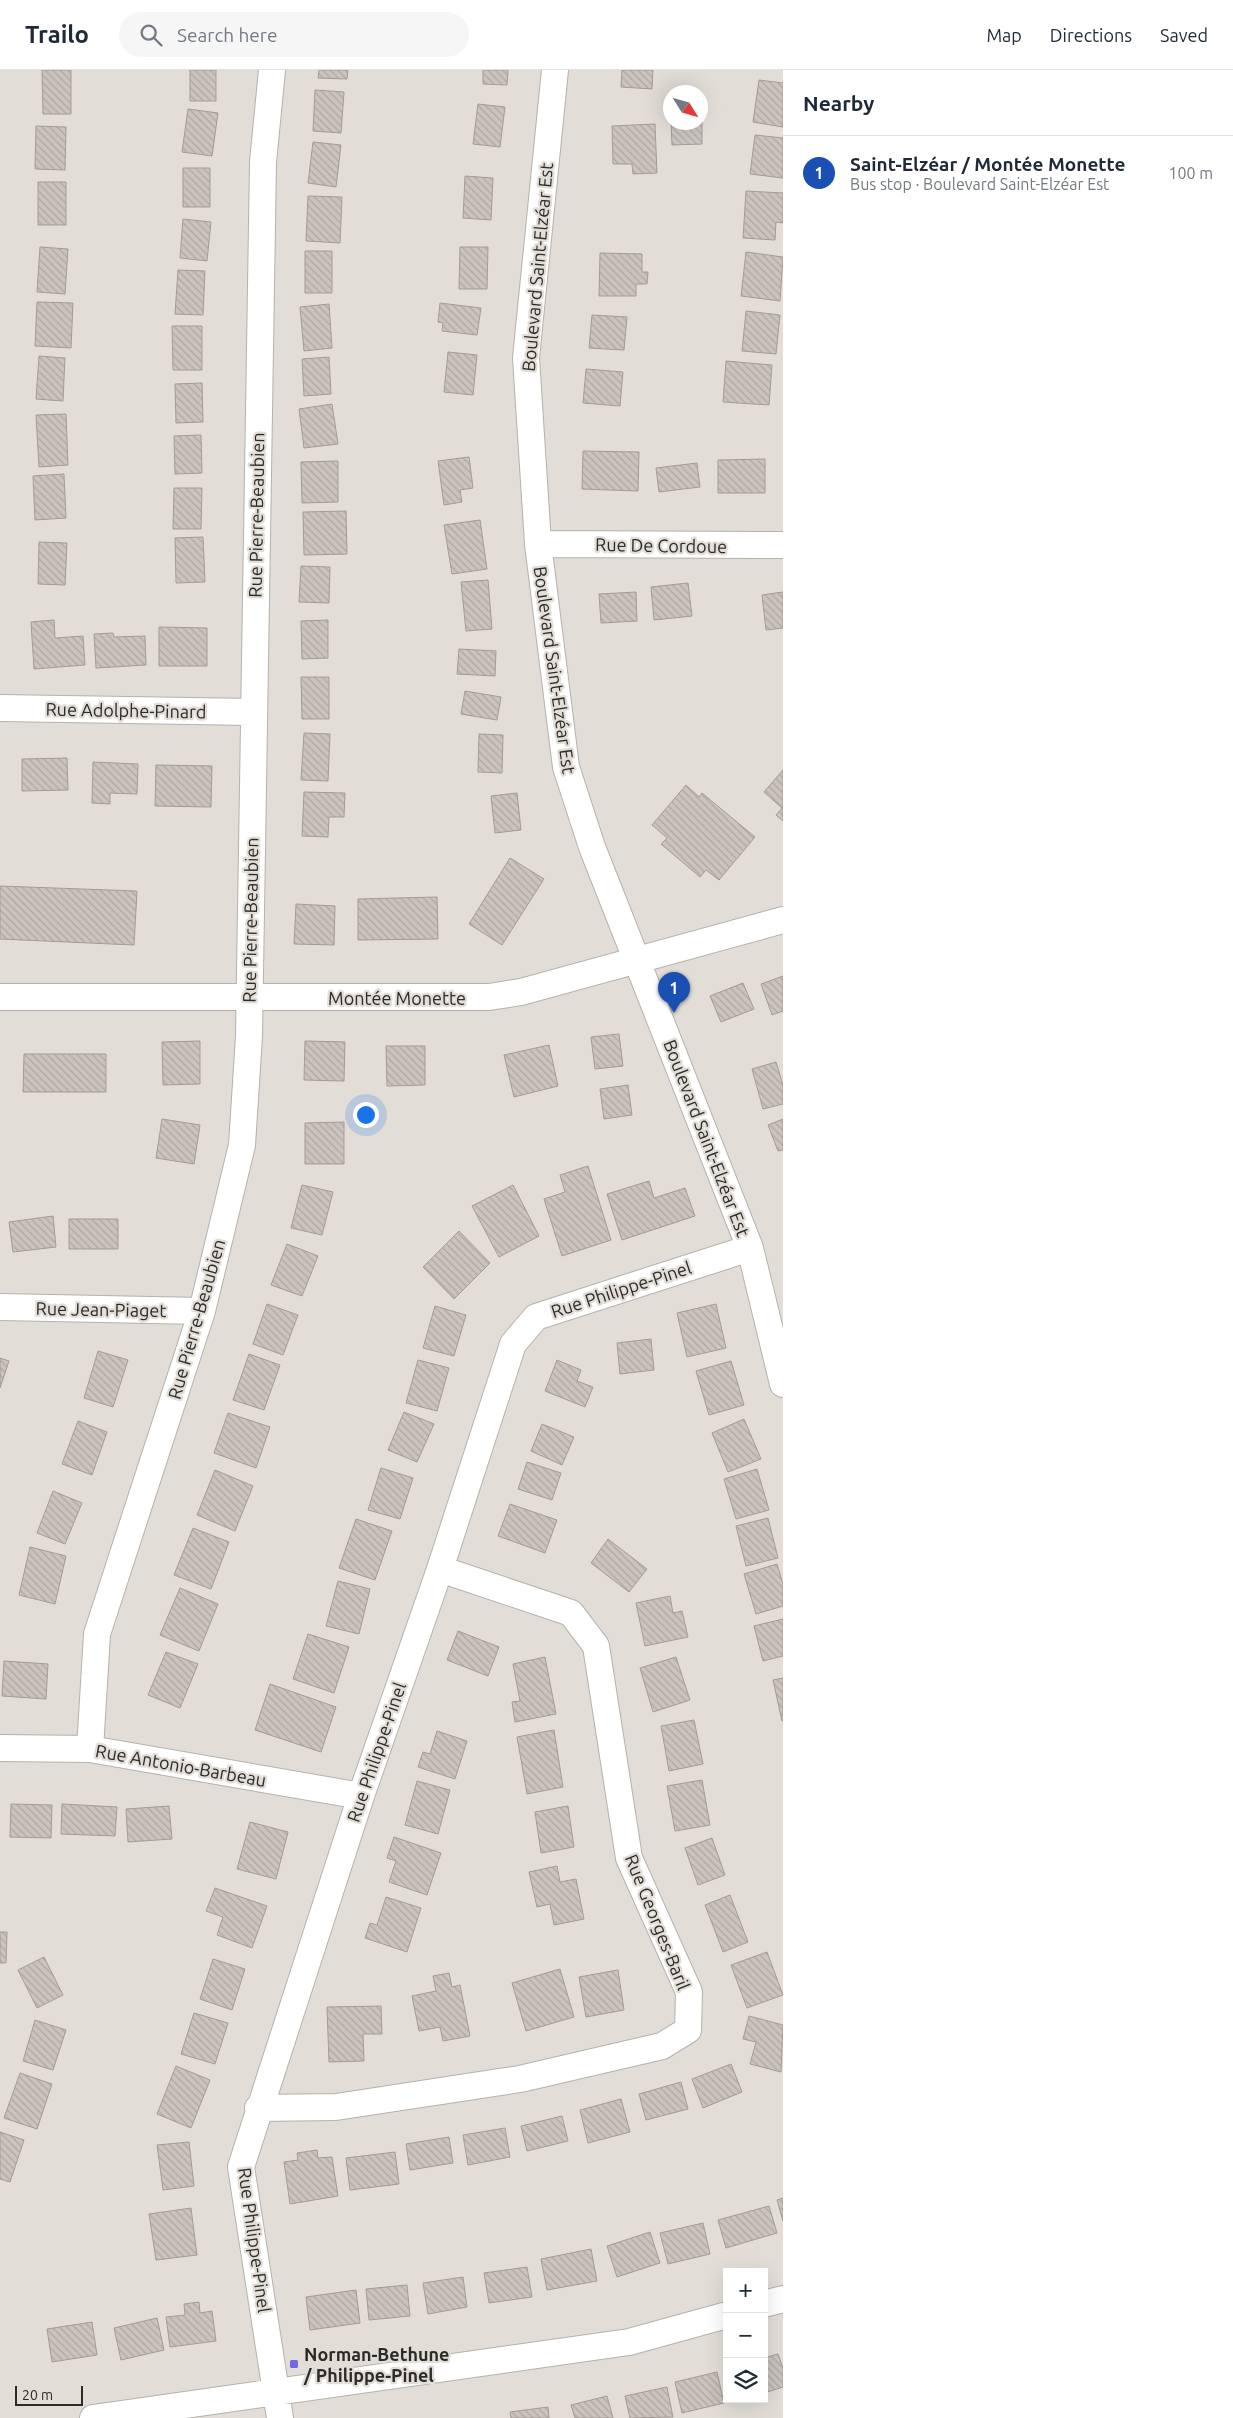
<!DOCTYPE html>
<meta charset="utf-8">
<style>
:root{--surface:#fff;--page:#f6f6f7;--text:#1f2937;--muted:#747a83;--line:#e0e1e3;--accent:#7c3aed}
body{margin:0;font-family:Ubuntu,sans-serif;background:var(--page);color:var(--text)}
.controls{position:absolute;right:15px;bottom:15px;display:grid;overflow:hidden;border-radius:0px;box-shadow:0 5px 20px #0002}
.controls button{width:45px;height:45px;display:grid;place-items:center;padding:0;border:0;border-bottom:1px solid var(--line);background:var(--surface);color:var(--text);font:25px sans-serif}
.compass{position:absolute;left:663px;top:15px;width:45px;height:45px;border-radius:50%;background:var(--surface);box-shadow:0 5px 20px #0002;rotate:127deg}
.scale{position:absolute;left:15px;bottom:12px;width:68px;box-sizing:border-box;padding-left:5px;border:2px solid #2d2b29;border-top:0;font-size:14px;line-height:18px;white-space:nowrap;color:#2d2b29;-webkit-text-stroke:4px #e2ded7;paint-order:stroke}
.you{position:absolute;left:365px;top:1044px;width:18px;height:18px;margin:-12px;border:4px solid #fff;border-radius:50%;background:#1a73e8;box-shadow:0 0 0 8px #1a73e833}
.badge{display:grid;place-items:center;width:32px;height:32px;border-radius:50%;background:var(--accent);color:#fff;font-size:16px;font-weight:700}
.pin{position:absolute;translate:-50% -41px;filter:drop-shadow(0 1px 2px #0008)}
.pin::after{content:'';position:absolute;top:26px;width:18px;height:15px;background:inherit;clip-path:polygon(0 0,100% 0,50% 100%)}
.list{margin:0;padding:0;list-style:none}
h2{display:flex;justify-content:space-between;align-items:center;height:65px;margin:0;padding:0 20px;font-size:21px}
h2 small{font-size:16px;font-weight:400;color:var(--muted)}
.list li{display:grid;grid-template-columns:32px 1fr auto;gap:15px;align-items:center;box-sizing:border-box;height:75px;padding:0 20px;border-top:1px solid var(--line)}
.list b{display:block;font-size:19px;white-space:nowrap}
.list p{margin:0;font-size:16px;white-space:nowrap;color:var(--muted)}
.list em{font-size:16px;font-style:normal;color:var(--muted)}
.icon{flex:none;width:28px;height:28px;fill:none;stroke:currentColor;stroke-width:2;stroke-linecap:round;stroke-linejoin:round}
.map{position:relative;flex:none;width:783px;height:2348px;overflow:hidden}
header{display:flex;align-items:center;gap:30px;box-sizing:border-box;height:70px;padding:0 25px;background:var(--surface);border-bottom:1px solid var(--line)}
header strong{font-size:24px}
nav{display:flex;gap:28px;margin-inline-start:auto;font-size:18px}
.search{width:350px;height:45px;background:var(--page);display:flex;align-items:center;gap:12px;box-sizing:border-box;padding:0 18px;border-radius:28px;color:var(--muted);font-size:19px}
main{display:flex}
aside{flex:1;background:var(--surface)}
.map>svg:first-child{display:block}
.building{fill:url(#building-back-hatch);stroke:#a29b97}
.lines{fill:none;stroke-linecap:round;stroke-linejoin:round}
.minor-casing{stroke:#b5b2ab;stroke-width:28}
.minor{stroke:#fff;stroke-width:26}
.poi-dot{fill:#7566e1;stroke:#e2ded7;stroke-width:2}
.labels{text-anchor:middle;dominant-baseline:central;stroke-width:4.5;stroke-linejoin:round;paint-order:stroke}
.street-label{font-size:18px;fill:#2d2b29;stroke:#e2ded7}
.poi-label{font-size:18px;font-weight:bold;fill:#2d2b29;stroke:#e2ded7;text-anchor:start}
</style>
<header>
<strong>Trailo</strong>
<div class="search"><svg class="icon" aria-label="search" viewBox="0 0 24 24"><circle cx="10" cy="10" r="6"/><path d="M15 15l6 6"/></svg>Search here</div>
<nav><a>Map</a><a>Directions</a><a>Saved</a></nav>
</header>
<main>
<div class="map">
<svg width="783" height="2348" viewBox="0 0 783 2348">
<defs>
<pattern id="building-back-hatch" width="6" height="6" patternUnits="userSpaceOnUse" patternTransform="scale(1.25)"><rect width="6" height="6" fill="#cac3be"/><path d="M-1 5l2 2M0 0l6 6M5-1l2 2" fill="none" stroke="#aea8a3"/></pattern>
</defs>
<rect width="100%" height="100%" fill="#e2ded7"/>
<!-- building -->
<path class="building" d="M 42,0 L 71,0 L 71,44 L 43,44 Z
M 190,0 L 216,0 L 216,31 L 190,31 Z
M 319,0 L 348,0 L 347,9 L 318,8 Z
M 483,0 L 508,0 L 507,15 L 483,14 Z
M 622,0 L 653,0 L 652,19 L 621,17 Z
M 759,10 L 783,13 L 783,57 L 753,52 Z
M 315,20 L 344,22 L 341,63 L 313,61 Z
M 478,34 L 505,37 L 500,77 L 473,74 Z
M 188,39 L 218,43 L 212,86 L 182,82 Z
M 702,48 L 702,74 L 672,75 L 671,52 L 700,52 Z
M 655,54 L 657,103 L 633,104 L 632,94 L 613,94 L 612,56 Z
M 36,56 L 66,57 L 65,100 L 35,99 Z
M 755,65 L 783,68 L 783,108 L 750,104 Z
M 313,72 L 341,75 L 336,117 L 308,113 Z
M 183,98 L 210,98 L 210,137 L 183,137 Z
M 465,106 L 493,108 L 491,150 L 463,148 Z
M 38,112 L 66,112 L 66,155 L 38,155 Z
M 746,121 L 783,123 L 783,153 L 776,152 L 775,170 L 743,168 Z
M 308,126 L 342,127 L 340,173 L 306,171 Z
M 183,149 L 211,152 L 207,191 L 180,188 Z
M 40,177 L 68,179 L 65,224 L 37,222 Z
M 460,177 L 488,177 L 487,219 L 459,219 Z
M 305,181 L 332,181 L 332,223 L 305,223 Z
M 746,182 L 783,187 L 780,231 L 741,226 Z
M 600,183 L 642,184 L 642,202 L 648,202 L 647,214 L 636,214 L 636,226 L 599,226 Z
M 178,200 L 205,201 L 203,245 L 175,244 Z
M 37,232 L 73,233 L 71,278 L 35,276 Z
M 440,233 L 481,238 L 477,265 L 442,261 L 443,253 L 438,252 Z
M 329,234 L 332,278 L 304,281 L 300,237 Z
M 746,241 L 780,245 L 776,284 L 742,281 Z
M 592,245 L 627,247 L 624,280 L 589,278 Z
M 172,256 L 202,256 L 202,300 L 173,300 Z
M 448,282 L 477,285 L 473,325 L 444,322 Z
M 39,286 L 65,288 L 63,331 L 36,329 Z
M 329,287 L 331,324 L 304,326 L 302,289 Z
M 726,291 L 772,295 L 769,335 L 723,332 Z
M 586,299 L 623,302 L 620,336 L 583,333 Z
M 202,313 L 203,352 L 176,353 L 175,314 Z
M 332,334 L 338,374 L 304,378 L 299,339 Z
M 66,344 L 68,395 L 39,397 L 36,345 Z
M 201,365 L 202,403 L 175,404 L 174,366 Z
M 583,381 L 639,382 L 638,421 L 582,419 Z
M 469,387 L 473,418 L 460,420 L 462,432 L 444,435 L 438,391 Z
M 765,389 L 765,423 L 718,423 L 718,390 Z
M 338,391 L 338,432 L 302,433 L 301,392 Z
M 697,393 L 700,417 L 659,422 L 656,398 Z
M 64,404 L 66,448 L 35,450 L 33,406 Z
M 174,418 L 202,418 L 201,459 L 173,459 Z
M 346,441 L 347,484 L 304,485 L 303,442 Z
M 480,450 L 487,499 L 452,504 L 444,455 Z
M 203,467 L 205,512 L 176,513 L 175,468 Z
M 39,472 L 67,473 L 65,515 L 38,514 Z
M 301,496 L 330,497 L 329,533 L 299,532 Z
M 488,510 L 492,559 L 466,561 L 461,512 Z
M 688,513 L 692,546 L 654,550 L 651,517 Z
M 636,522 L 637,551 L 601,553 L 599,524 Z
M 783,522 L 783,558 L 766,560 L 762,525 Z
M 54,550 L 55,568 L 83,566 L 85,595 L 34,599 L 31,552 Z
M 328,550 L 328,588 L 302,589 L 301,551 Z
M 159,557 L 207,558 L 207,596 L 159,596 Z
M 113,563 L 114,567 L 145,566 L 146,595 L 96,598 L 94,564 Z
M 459,579 L 496,581 L 495,606 L 457,604 Z
M 301,607 L 329,607 L 329,649 L 302,649 Z
M 465,621 L 501,627 L 497,650 L 461,644 Z
M 304,663 L 330,664 L 328,711 L 301,710 Z
M 479,664 L 503,665 L 502,703 L 478,702 Z
M 67,688 L 68,720 L 22,721 L 22,689 Z
M 93,692 L 138,694 L 137,724 L 110,723 L 110,734 L 92,733 Z
M 156,695 L 212,696 L 211,737 L 155,736 Z
M 783,700 L 783,751 L 776,745 L 782,738 L 764,722 Z
M 686,715 L 699,727 L 702,723 L 755,767 L 719,810 L 706,800 L 700,807 L 661,774 L 667,768 L 652,755 Z
M 304,722 L 345,723 L 344,747 L 329,747 L 328,767 L 302,766 Z
M 517,723 L 521,760 L 495,763 L 491,726 Z
M 510,788 L 544,809 L 502,875 L 469,854 Z
M 0,816 L 137,821 L 134,875 L 0,869 Z
M 437,827 L 438,869 L 358,870 L 358,829 Z
M 296,834 L 335,836 L 334,875 L 294,874 Z
M 783,906 L 783,941 L 772,945 L 761,914 Z
M 743,913 L 754,939 L 721,952 L 710,926 Z
M 619,964 L 623,996 L 595,999 L 591,967 Z
M 200,971 L 200,1014 L 163,1015 L 162,972 Z
M 305,971 L 345,972 L 344,1011 L 304,1010 Z
M 549,975 L 558,1016 L 514,1027 L 504,985 Z
M 386,976 L 425,976 L 425,1015 L 387,1016 Z
M 24,984 L 106,984 L 106,1022 L 23,1022 Z
M 776,992 L 783,1015 L 783,1034 L 763,1039 L 752,999 Z
M 628,1015 L 632,1045 L 604,1049 L 600,1019 Z
M 162,1049 L 200,1055 L 194,1094 L 156,1088 Z
M 783,1049 L 783,1080 L 778,1081 L 768,1055 Z
M 344,1052 L 344,1094 L 305,1094 L 305,1053 Z
M 588,1096 L 611,1170 L 562,1186 L 544,1129 L 565,1122 L 560,1105 Z
M 649,1111 L 654,1128 L 685,1118 L 695,1146 L 622,1170 L 607,1124 Z
M 302,1115 L 333,1122 L 322,1165 L 291,1158 Z
M 513,1115 L 539,1166 L 499,1187 L 472,1136 Z
M 53,1146 L 56,1177 L 13,1182 L 9,1152 Z
M 69,1149 L 118,1149 L 118,1179 L 69,1179 Z
M 459,1161 L 490,1193 L 454,1229 L 423,1197 Z
M 287,1174 L 318,1186 L 302,1226 L 271,1215 Z
M 267,1234 L 298,1245 L 283,1285 L 253,1274 Z
M 716,1234 L 726,1278 L 687,1287 L 677,1243 Z
M 435,1236 L 466,1245 L 454,1286 L 423,1278 Z
M 651,1269 L 654,1300 L 620,1304 L 617,1273 Z
M 98,1281 L 128,1290 L 113,1337 L 84,1328 Z
M 249,1284 L 280,1295 L 264,1340 L 233,1330 Z
M 0,1288 L 9,1291 L 0,1318 Z
M 418,1290 L 449,1298 L 437,1341 L 406,1333 Z
M 557,1290 L 581,1300 L 577,1311 L 593,1317 L 585,1337 L 545,1321 Z
M 731,1291 L 744,1335 L 709,1345 L 696,1301 Z
M 404,1342 L 434,1354 L 417,1392 L 388,1380 Z
M 228,1343 L 270,1357 L 256,1398 L 214,1383 Z
M 744,1349 L 761,1389 L 728,1402 L 712,1363 Z
M 78,1351 L 107,1362 L 92,1405 L 62,1394 Z
M 542,1354 L 574,1367 L 562,1395 L 531,1381 Z
M 527,1392 L 561,1403 L 552,1430 L 518,1419 Z
M 381,1398 L 413,1408 L 400,1449 L 368,1440 Z
M 757,1399 L 769,1440 L 736,1449 L 724,1409 Z
M 215,1400 L 253,1416 L 235,1461 L 197,1445 Z
M 53,1421 L 82,1433 L 65,1474 L 37,1463 Z
M 510,1434 L 557,1450 L 545,1483 L 498,1466 Z
M 768,1448 L 778,1488 L 746,1496 L 736,1456 Z
M 356,1449 L 392,1461 L 375,1510 L 339,1498 Z
M 193,1458 L 229,1472 L 211,1519 L 174,1505 Z
M 608,1469 L 647,1499 L 629,1522 L 591,1493 Z
M 30,1477 L 66,1486 L 55,1534 L 19,1525 Z
M 777,1494 L 783,1514 L 783,1536 L 756,1544 L 744,1504 Z
M 338,1511 L 370,1519 L 359,1564 L 326,1556 Z
M 180,1518 L 218,1534 L 199,1581 L 160,1565 Z
M 670,1526 L 673,1543 L 682,1541 L 688,1567 L 645,1576 L 636,1533 Z
M 783,1549 L 783,1586 L 763,1591 L 754,1556 Z
M 458,1561 L 499,1577 L 488,1606 L 447,1590 Z
M 308,1564 L 349,1577 L 334,1623 L 293,1609 Z
M 166,1582 L 198,1594 L 180,1638 L 148,1625 Z
M 545,1587 L 556,1644 L 515,1652 L 512,1632 L 520,1631 L 513,1594 Z
M 676,1587 L 690,1630 L 653,1642 L 640,1598 Z
M 4,1591 L 48,1594 L 46,1629 L 2,1626 Z
M 783,1608 L 783,1651 L 782,1651 L 773,1610 Z
M 270,1614 L 336,1637 L 321,1682 L 255,1660 Z
M 694,1650 L 703,1694 L 669,1701 L 661,1656 Z
M 554,1660 L 563,1717 L 527,1724 L 517,1667 Z
M 437,1661 L 467,1671 L 455,1709 L 418,1697 L 423,1682 L 430,1684 Z
M 702,1710 L 710,1755 L 675,1761 L 667,1716 Z
M 417,1711 L 450,1720 L 438,1764 L 405,1755 Z
M 11,1734 L 52,1735 L 51,1768 L 10,1767 Z
M 62,1734 L 117,1737 L 115,1766 L 61,1764 Z
M 169,1736 L 172,1769 L 128,1772 L 126,1739 Z
M 568,1736 L 574,1777 L 541,1783 L 535,1742 Z
M 250,1752 L 288,1762 L 276,1809 L 237,1799 Z
M 394,1767 L 441,1783 L 427,1825 L 389,1812 L 396,1791 L 387,1788 Z
M 712,1768 L 725,1805 L 698,1815 L 685,1778 Z
M 557,1796 L 560,1812 L 576,1809 L 584,1849 L 554,1855 L 550,1834 L 537,1837 L 529,1802 Z
M 215,1818 L 267,1836 L 252,1878 L 217,1865 L 223,1847 L 206,1841 Z
M 730,1825 L 748,1872 L 723,1882 L 705,1835 Z
M 386,1827 L 421,1838 L 407,1882 L 365,1868 L 370,1853 L 377,1855 Z
M 0,1862 L 7,1862 L 6,1893 L 0,1893 Z
M 767,1882 L 783,1925 L 747,1938 L 731,1895 Z
M 44,1887 L 63,1925 L 37,1938 L 18,1900 Z
M 213,1889 L 245,1899 L 232,1940 L 200,1929 Z
M 560,1899 L 574,1947 L 526,1961 L 512,1913 Z
M 618,1900 L 624,1940 L 586,1947 L 579,1907 Z
M 449,1903 L 452,1917 L 460,1915 L 470,1966 L 443,1971 L 440,1957 L 419,1961 L 412,1926 L 436,1921 L 433,1906 Z
M 381,1936 L 382,1964 L 363,1964 L 364,1991 L 329,1992 L 327,1937 Z
M 194,1943 L 228,1953 L 215,1994 L 181,1984 Z
M 749,1946 L 783,1955 L 781,2002 L 750,1994 L 756,1972 L 743,1969 Z
M 35,1950 L 66,1960 L 53,2000 L 23,1991 Z
M 731,1994 L 742,2022 L 703,2038 L 692,2009 Z
M 176,1996 L 210,2010 L 191,2058 L 157,2044 Z
M 20,2003 L 52,2014 L 37,2059 L 4,2048 Z
M 681,2012 L 688,2039 L 646,2050 L 639,2024 Z
M 621,2029 L 630,2062 L 588,2073 L 580,2040 Z
M 562,2046 L 568,2071 L 527,2081 L 521,2056 Z
M 505,2058 L 510,2087 L 468,2095 L 463,2065 Z
M 0,2062 L 24,2070 L 10,2112 L 0,2109 Z
M 449,2067 L 453,2093 L 410,2100 L 406,2074 Z
M 189,2072 L 194,2116 L 163,2120 L 157,2075 Z
M 317,2080 L 318,2088 L 332,2087 L 338,2126 L 290,2134 L 284,2092 L 298,2090 L 297,2083 Z
M 395,2082 L 399,2114 L 350,2120 L 346,2088 Z
M 783,2128 L 783,2151 L 777,2130 Z
M 769,2136 L 777,2163 L 726,2178 L 718,2150 Z
M 191,2138 L 197,2185 L 156,2190 L 149,2144 Z
M 703,2153 L 710,2184 L 668,2194 L 660,2163 Z
M 650,2162 L 660,2193 L 617,2207 L 607,2176 Z
M 591,2179 L 597,2211 L 547,2220 L 541,2189 Z
M 527,2197 L 532,2227 L 489,2233 L 484,2203 Z
M 463,2207 L 467,2237 L 428,2244 L 423,2213 Z
M 407,2215 L 410,2246 L 369,2250 L 366,2219 Z
M 356,2220 L 360,2253 L 310,2260 L 306,2227 Z
M 199,2232 L 200,2243 L 212,2241 L 216,2271 L 170,2277 L 166,2247 L 185,2245 L 184,2234 Z
M 157,2248 L 164,2280 L 121,2290 L 114,2258 Z
M 92,2252 L 97,2285 L 52,2292 L 47,2259 Z
M 778,2284 L 783,2298 L 783,2317 L 764,2323 L 764,2288 Z
M 717,2302 L 724,2333 L 682,2343 L 675,2312 Z
M 667,2317 L 673,2347 L 630,2348 L 625,2326 Z
M 607,2326 L 613,2348 L 575,2348 L 571,2335 Z
M 548,2337 L 549,2348 L 511,2348 L 510,2342 Z"/>
<g class="lines">
<defs>
<path id="minor" d="M 555,0 L 526,288 L 538,474 L 566,697 L 592,777 L 750,1178 L 783,1314
M 538,474 L 783,475
M 0,638 L 253,642
M 0,927 L 489,927 L 521,922 L 783,850
M 0,1237 L 202,1241
M 0,1678 L 90,1679 L 361,1726
M 90,1679 L 97,1564 L 202,1241 L 242,1075 L 249,966 L 263,92 L 272,0
M 258,2038 L 336,2037 L 520,2009 L 662,1976 L 688,1960 L 689,1922 L 629,1788 L 596,1576 L 571,1543 L 440,1499
M 764,2234 L 783,2229
M 93,2348 L 629,2272 L 727,2245
M 280,2348 L 241,2097 L 361,1726 L 440,1499 L 513,1274 L 536,1247 L 750,1178"/>
</defs>
<!-- minor casing -->
<use href="#minor" class="minor-casing"/>
<!-- minor -->
<use href="#minor" class="minor"/>
</g>
<!-- markers -->
<rect class="poi-dot" x="289" y="2289" width="10" height="10" rx="2.5"/>
<g class="labels">
<!-- street labels -->
<g class="street-label">
<text transform="translate(537 197) rotate(-85)">Boulevard Saint-Elzéar Est</text>
<text transform="translate(256 445) rotate(-89)">Rue Pierre-Beaubien</text>
<text transform="translate(661 475) rotate(1)">Rue De Cordoue</text>
<text transform="translate(555 600) rotate(82)">Boulevard Saint-Elzéar Est</text>
<text transform="translate(126 640) rotate(1)">Rue Adolphe-Pinard</text>
<text transform="translate(250 850) rotate(-89)">Rue Pierre-Beaubien</text>
<text x="397" y="928">Montée Monette</text>
<text transform="translate(707 1068) rotate(69)">Boulevard Saint-Elzéar Est</text>
<text transform="translate(621 1219) rotate(-18)">Rue Philippe-Pinel</text>
<text transform="translate(101 1239) rotate(1)">Rue Jean-Piaget</text>
<text transform="translate(196 1249) rotate(-74)">Rue Pierre-Beaubien</text>
<text transform="translate(376 1682) rotate(-71)">Rue Philippe-Pinel</text>
<text transform="translate(181 1695) rotate(10)">Rue Antonio-Barbeau</text>
<text transform="translate(658 1852) rotate(68)">Rue Georges-Baril</text>
<text transform="translate(255 2170) rotate(82)">Rue Philippe-Pinel</text>
</g>
<!-- poi labels -->
<g class="poi-label">
<text x="304" y="2284">Norman-Bethune<tspan x="304" dy="21">/ Philippe-Pinel</tspan></text>
</g>
</g>
</svg>
<div class="controls">
<button>+</button>
<button>−</button>
<button><svg class="icon" aria-label="layers" viewBox="0 0 24 24"><path d="M12 4l9 5-9 5-9-5zM3 14l9 5 9-5"/></svg></button>
</div>
<svg class="compass" viewBox="-18 -18 36 36"><path d="M0-13l5 13h-10z" fill="#e53935"/><path d="M0 13l5-13h-10z" fill="#747a83"/></svg>
<div class="scale">20 m</div>
<div class="you"></div>
<div class="pin badge" style="left:674px;top:943px;background:#1a4fb4">1</div>
</div>
<aside>
<h2>Nearby<small></small></h2>
<ul class="list">
<li><span class="badge" style="background:#1a4fb4">1</span><div><b>Saint-Elzéar / Montée Monette</b><p>Bus stop · Boulevard Saint-Elzéar Est</p></div><em>100 m</em></li>
</ul>
</aside>
</main>
